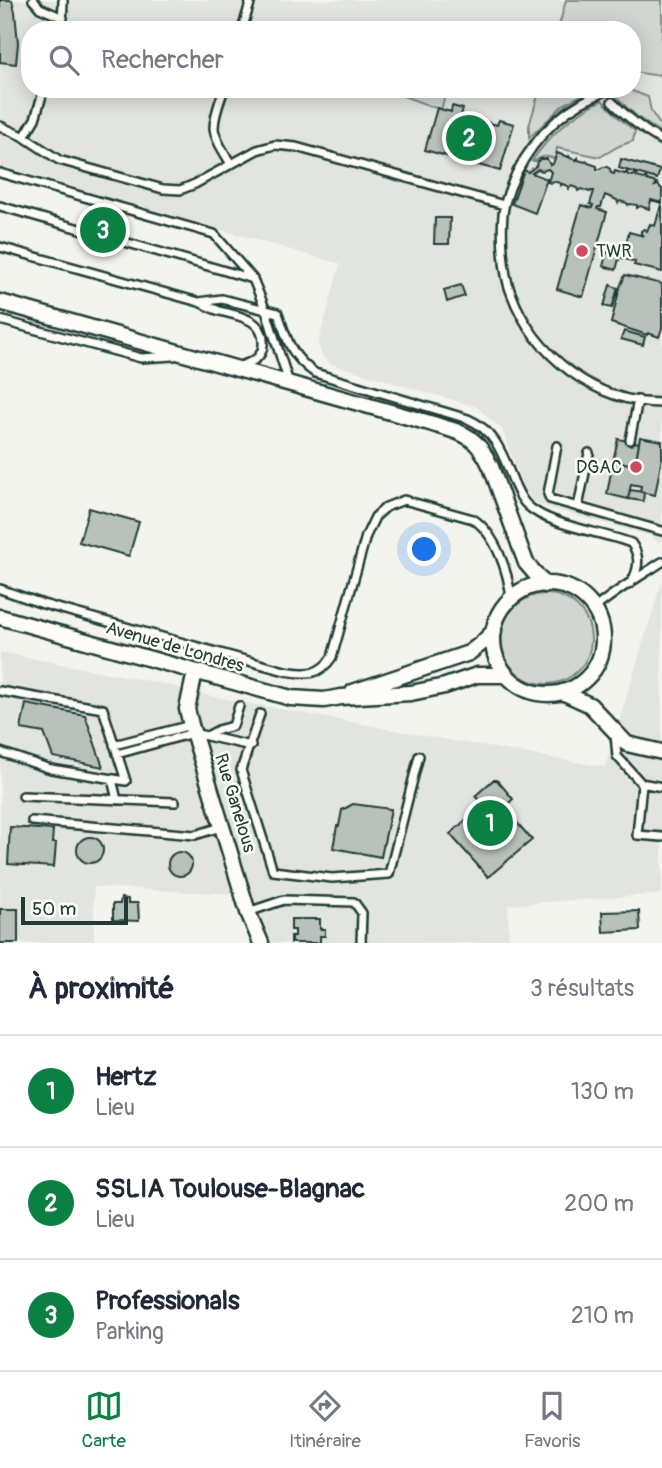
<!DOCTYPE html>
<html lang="fr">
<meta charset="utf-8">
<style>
:root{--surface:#fff;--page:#f2f2f3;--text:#1f2937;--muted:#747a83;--line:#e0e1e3;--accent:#0b8043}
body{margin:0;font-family:Pangolin,sans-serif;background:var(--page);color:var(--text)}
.scale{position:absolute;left:21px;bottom:18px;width:107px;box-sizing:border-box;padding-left:7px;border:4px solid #1f3d34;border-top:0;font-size:19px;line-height:24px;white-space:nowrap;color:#1f3d34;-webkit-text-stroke:5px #fdfcf7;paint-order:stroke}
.you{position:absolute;left:425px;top:550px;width:24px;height:24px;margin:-18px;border:5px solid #fff;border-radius:50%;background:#1a73e8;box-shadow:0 0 0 10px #1a73e833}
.badge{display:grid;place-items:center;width:46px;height:46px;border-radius:50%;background:var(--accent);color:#fff;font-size:23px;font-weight:700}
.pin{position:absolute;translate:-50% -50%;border:4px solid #fff;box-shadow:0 2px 7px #0006}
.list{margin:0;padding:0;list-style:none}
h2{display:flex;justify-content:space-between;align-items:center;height:91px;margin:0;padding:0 28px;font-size:30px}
h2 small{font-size:23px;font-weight:400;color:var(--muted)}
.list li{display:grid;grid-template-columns:46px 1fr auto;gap:21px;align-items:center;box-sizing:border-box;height:112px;padding:0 28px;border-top:2px solid var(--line)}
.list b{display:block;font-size:26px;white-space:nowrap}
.list p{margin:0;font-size:23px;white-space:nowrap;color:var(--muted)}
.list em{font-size:23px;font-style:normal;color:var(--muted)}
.icon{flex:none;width:38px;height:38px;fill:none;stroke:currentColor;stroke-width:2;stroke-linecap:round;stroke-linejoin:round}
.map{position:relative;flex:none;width:662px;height:943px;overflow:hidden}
.search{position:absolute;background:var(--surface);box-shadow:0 4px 18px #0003;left:21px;right:21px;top:21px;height:77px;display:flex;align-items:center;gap:18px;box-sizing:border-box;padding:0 24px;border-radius:28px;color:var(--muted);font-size:26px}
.sheet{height:427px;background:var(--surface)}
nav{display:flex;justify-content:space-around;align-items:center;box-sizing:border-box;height:98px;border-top:2px solid var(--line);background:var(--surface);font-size:19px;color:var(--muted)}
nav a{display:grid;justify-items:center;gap:4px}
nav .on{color:var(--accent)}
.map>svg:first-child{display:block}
.built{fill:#e2e5df;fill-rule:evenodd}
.green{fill:#d1d6d1;stroke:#788a82;stroke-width:2}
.building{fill:#b9c1bb;stroke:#1f3d34;stroke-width:2}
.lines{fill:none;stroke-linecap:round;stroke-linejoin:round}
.lane-casing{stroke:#1f3d34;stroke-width:12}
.street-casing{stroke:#1f3d34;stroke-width:19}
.lane{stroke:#fdfcf7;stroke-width:7}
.street{stroke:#fdfcf7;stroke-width:14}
.poi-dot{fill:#d1495b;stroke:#fdfcf7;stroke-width:2.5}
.labels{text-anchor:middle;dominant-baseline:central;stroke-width:5;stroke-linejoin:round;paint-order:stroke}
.poi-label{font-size:18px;fill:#1f3d34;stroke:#fdfcf7;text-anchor:start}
.street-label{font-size:18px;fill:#1f3d34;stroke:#fdfcf7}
</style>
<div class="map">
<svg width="662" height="943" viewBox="0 0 662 943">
<rect width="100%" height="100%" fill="#f4f4ef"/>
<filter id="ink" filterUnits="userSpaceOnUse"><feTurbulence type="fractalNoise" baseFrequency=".0143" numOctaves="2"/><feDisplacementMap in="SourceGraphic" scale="14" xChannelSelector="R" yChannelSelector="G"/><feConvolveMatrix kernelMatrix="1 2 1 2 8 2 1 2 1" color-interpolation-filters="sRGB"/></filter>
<g filter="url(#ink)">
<!-- built -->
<path class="built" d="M 0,0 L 662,0 L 662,540 L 658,543 L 651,536 L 542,506 L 533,501 L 525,492 L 502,429 L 476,407 L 331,364 L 322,356 L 318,344 L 340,264 L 0,166 ZM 30,30 L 632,30 L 632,89 L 30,89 Z
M 662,580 L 662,894 L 508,905 L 509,943 L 251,943 L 231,894 L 94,887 L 94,943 L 0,943 L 0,652 L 160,683 L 210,696 L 454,741 L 605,767 Z"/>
<!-- green -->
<path class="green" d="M 566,0 L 662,0 L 662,74 L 654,75 L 632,72 L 632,30 L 558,30 Z
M 405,89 L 447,89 L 441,110 L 403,96 Z
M 540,89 L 593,89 L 563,105 L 529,138 L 529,126 Z
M 627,89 L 648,97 L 651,111 L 662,128 L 662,133 C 643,123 628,110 615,95 Z
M 602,100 L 619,118 L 635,131 L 633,141 L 619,146 L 600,157 L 557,148 L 555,159 C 546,156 543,155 535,161 L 532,161 C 551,133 572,115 602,100 Z
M501 639a45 45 0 1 1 90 0a45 45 0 1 1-90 0Z"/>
<!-- building -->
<path class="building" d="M 0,0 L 12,0 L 15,12 L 18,43 L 16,64 L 0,62 Z
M 452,106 L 463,109 L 461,115 L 497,125 L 499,120 L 514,124 L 500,171 L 425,150 L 437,108 L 451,112 Z
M 557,153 L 568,157 L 569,156 L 570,158 L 576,160 L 578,158 L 578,160 L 585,162 L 587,161 L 588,163 L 597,166 L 597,169 L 600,169 L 603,167 L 607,167 L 610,169 L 611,173 L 614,174 L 615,171 L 625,174 L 627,172 L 628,175 L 633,176 L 636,174 L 637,177 L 644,179 L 646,177 L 647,180 L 657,183 L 655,186 L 658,185 L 662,189 L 662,203 L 651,200 L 649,209 L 640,206 L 637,208 L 637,205 L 630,204 L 628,205 L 627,203 L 620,201 L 618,203 L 617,200 L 605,195 L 601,207 L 598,207 L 597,209 L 607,212 L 583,297 L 557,289 L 581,205 L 592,208 L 593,205 L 590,204 L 594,191 L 591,191 L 590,192 L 581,189 L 578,191 L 577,188 L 571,186 L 569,189 L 568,186 L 562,184 L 560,186 L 560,183 L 552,181 L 551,183 L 548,182 L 551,172 L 548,169 L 542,171 L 538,169 L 532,173 L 547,179 L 535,213 L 512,204 L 524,170 L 528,172 L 536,166 L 537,162 L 540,159 L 547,159 L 550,165 L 553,164 Z
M 621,159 L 660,170 L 657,179 L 619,168 Z
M 661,205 L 662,206 L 662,272 L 634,265 L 635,262 L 622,258 L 629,232 L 644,236 L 641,234 L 641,231 L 644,229 L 647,231 L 650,224 L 655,226 Z
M 435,218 L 450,218 L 449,244 L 434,244 Z
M 607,252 L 620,255 L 616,270 L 603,266 Z
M 625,275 L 662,284 L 662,328 L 659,337 L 648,333 L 647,335 L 611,323 L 620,287 Z
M 461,285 L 465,296 L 447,302 L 444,290 Z
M 610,285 L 618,288 L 612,308 L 604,306 Z
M 624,331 L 645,337 L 643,345 L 621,339 Z
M 640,437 L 662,441 L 662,458 L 655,495 L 640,492 L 641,486 L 631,484 L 628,499 L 607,494 L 613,461 L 635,465 Z
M 618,439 L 639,443 L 635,465 L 613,461 Z
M 630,490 L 644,492 L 643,501 L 628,499 Z
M 89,508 L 139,522 L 129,556 L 79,542 Z
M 26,704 L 85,715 L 103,767 L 53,757 L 44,733 L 21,729 Z
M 493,780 L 497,780 L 513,799 L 503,809 L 505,812 L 507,811 L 532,840 L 488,877 L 450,834 L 479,808 L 481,809 L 484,806 L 475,796 Z
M 353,804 L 391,809 L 381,857 L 333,848 L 337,826 L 339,826 L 342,810 Z
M 10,827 L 53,830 L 52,843 L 56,843 L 54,867 L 8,864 Z
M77 850a13 13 0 1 1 26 0a13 13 0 1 1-26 0Z
M168 864a12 12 0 1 1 24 0a12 12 0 1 1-24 0Z
M 121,898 L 128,899 L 128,903 L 138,903 L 139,921 L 113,920 L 113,904 L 120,904 Z
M 0,909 L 18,909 L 18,943 L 0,943 Z
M 639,911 L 640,930 L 603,932 L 602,912 Z
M 291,919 L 320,919 L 320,929 L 325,929 L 325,936 L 320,936 L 320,943 L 291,943 L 291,936 L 295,936 L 295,930 L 291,930 Z"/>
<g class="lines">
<defs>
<path id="lane" d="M 33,0 L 40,8 L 63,18
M 62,30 L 63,0
M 242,30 L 251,0
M 224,89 C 220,101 214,115 214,128 C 215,140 225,154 231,164
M 610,89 C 600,94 590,98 581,103 C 544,124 516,163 505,203 C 501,218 502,236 503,251 C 504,265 506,281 511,293 C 534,355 595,403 662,403
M 612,102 C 627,117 643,130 662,141
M 0,126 L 24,137 L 59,160 L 163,189 L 180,190 L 195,184 L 257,150 L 275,145 L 296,147 L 504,205
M 24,137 L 35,119 L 44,89
M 0,173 L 214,234 L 253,279 L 266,311 L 289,383
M 0,206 L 253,279
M 0,247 L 199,302 C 206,305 213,309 220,311 C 239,316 265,319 263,345 C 262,359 251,362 240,366
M 199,302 L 222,299 L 278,313 C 287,340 291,357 315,373 L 468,419 C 497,432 503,456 514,483 C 518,492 521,500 528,506 C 550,526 602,532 631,543 C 641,556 639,569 631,583
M 0,320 L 141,358 L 174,356
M 630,440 L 638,400
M 557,446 L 548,494 L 550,499 L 662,531
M 578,507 L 589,453
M 0,589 L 43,604 L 285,671 C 306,674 319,677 332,657 L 366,536 L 375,517 L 386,507 L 404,500 L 473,519 C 496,534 508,572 511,598
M 594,609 C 615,591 639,577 662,562
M 0,691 L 103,709 L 126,781 L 51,769 L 0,752
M 260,714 L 241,770 L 273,871 L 332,878 L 389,874 L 419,756
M 615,735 L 617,756 L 641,783 L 662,787
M 207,736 L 218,730 L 233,726 L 239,706
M 114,745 L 191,725
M 117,754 L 193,733 L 251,746
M 112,779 L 117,800
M 642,784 L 637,835 L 662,837
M 23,796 L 175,802
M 32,821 L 195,835 L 221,827
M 248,912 L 284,900 L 354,902 L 362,913 L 361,943"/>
<path id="street" d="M 0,302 L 426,422 C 461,433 475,432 491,467 L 526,563 L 545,585
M493 639a55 55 0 1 1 110 0a55 55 0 1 1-110 0Z
M 0,617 L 291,698 L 324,700 L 341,697 L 411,693 L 445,686 L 477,675 L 506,675
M 195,672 L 187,709 L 191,725 L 248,912 L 261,943
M 353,692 L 469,653 L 482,643 L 494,631
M 562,692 L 590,705 L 627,744 L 662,752"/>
</defs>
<!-- lane casing -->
<use href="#lane" class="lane-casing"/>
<!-- street casing -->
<use href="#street" class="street-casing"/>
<!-- lane -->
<use href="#lane" class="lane"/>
<!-- street -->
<use href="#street" class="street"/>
</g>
</g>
<!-- markers -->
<g class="poi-dot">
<circle cx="582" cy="251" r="7"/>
<circle cx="636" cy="467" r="7"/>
</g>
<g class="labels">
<!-- poi labels -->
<g class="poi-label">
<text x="596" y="251">TWR</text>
<text x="622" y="467" text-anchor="end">DGAC</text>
</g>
<!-- street labels -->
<g class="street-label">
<text transform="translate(175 647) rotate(16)">Avenue de Londres</text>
<text transform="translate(235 803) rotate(73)">Rue Ganelous</text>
</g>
</g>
</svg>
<div class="scale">50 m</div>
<div class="you"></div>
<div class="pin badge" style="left:490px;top:823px">1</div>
<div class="pin badge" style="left:469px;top:138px">2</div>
<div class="pin badge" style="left:103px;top:230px">3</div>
<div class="search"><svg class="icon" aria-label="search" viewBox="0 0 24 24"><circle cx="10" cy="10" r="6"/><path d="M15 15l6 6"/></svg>Rechercher</div>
</div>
<section class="sheet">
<h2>À proximité<small>3 résultats</small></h2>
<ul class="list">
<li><span class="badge">1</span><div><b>Hertz</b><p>Lieu</p></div><em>130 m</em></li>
<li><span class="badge">2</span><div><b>SSLIA Toulouse-Blagnac</b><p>Lieu</p></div><em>200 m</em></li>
<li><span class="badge">3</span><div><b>Professionals</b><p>Parking</p></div><em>210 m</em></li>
</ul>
</section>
<nav>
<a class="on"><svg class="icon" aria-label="map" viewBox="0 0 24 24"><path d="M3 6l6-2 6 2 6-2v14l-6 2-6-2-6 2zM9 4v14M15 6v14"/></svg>Carte</a>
<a><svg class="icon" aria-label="directions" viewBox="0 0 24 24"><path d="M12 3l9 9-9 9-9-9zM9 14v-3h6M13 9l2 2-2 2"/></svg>Itinéraire</a>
<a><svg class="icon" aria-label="saved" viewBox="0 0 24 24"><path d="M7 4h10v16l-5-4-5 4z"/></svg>Favoris</a>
</nav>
